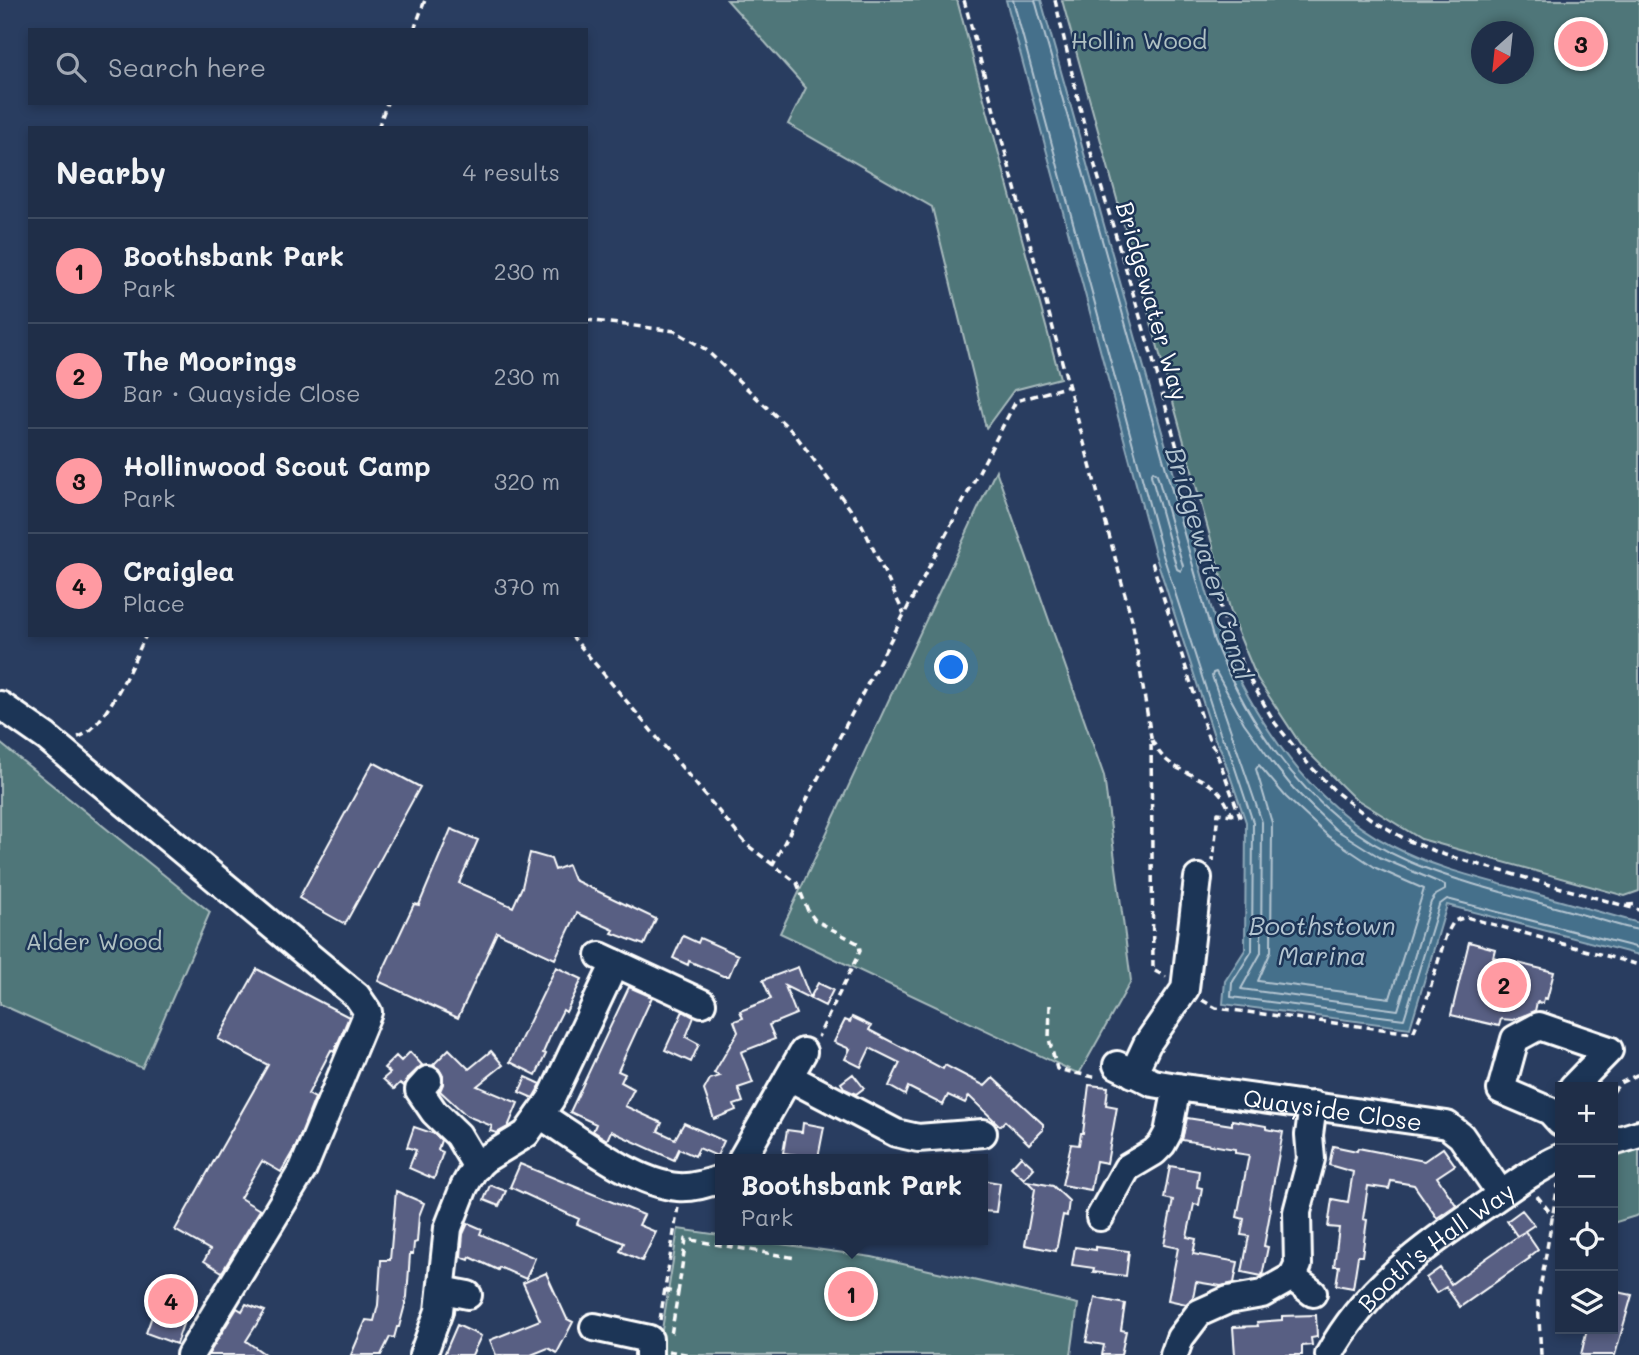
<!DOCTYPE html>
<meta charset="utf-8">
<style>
:root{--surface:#1f2e48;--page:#2c3a52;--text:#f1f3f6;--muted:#a1a8b4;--line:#3c4a60;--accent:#ff9aa2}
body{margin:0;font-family:Mali,sans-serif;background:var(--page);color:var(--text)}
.controls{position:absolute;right:21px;bottom:21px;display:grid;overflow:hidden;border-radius:0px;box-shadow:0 4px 10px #0003}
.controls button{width:63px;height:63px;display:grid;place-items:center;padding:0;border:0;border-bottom:2px solid var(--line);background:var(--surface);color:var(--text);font:35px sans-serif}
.compass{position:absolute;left:1471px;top:21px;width:63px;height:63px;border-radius:50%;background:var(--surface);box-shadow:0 4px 10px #0003;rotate:207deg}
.you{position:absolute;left:952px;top:668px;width:24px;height:24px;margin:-18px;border:5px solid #fff;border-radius:50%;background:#1a73e8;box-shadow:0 0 0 10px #1a73e833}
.badge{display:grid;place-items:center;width:46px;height:46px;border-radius:50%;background:var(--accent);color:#111;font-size:23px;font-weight:700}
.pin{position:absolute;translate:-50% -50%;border:4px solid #fff;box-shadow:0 2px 7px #0006}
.popup{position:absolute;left:715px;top:1154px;width:273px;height:91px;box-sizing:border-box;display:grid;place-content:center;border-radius:0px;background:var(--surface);filter:drop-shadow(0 2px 5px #0005);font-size:23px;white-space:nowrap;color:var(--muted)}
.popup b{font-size:26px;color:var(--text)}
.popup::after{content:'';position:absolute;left:50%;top:100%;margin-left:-14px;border:14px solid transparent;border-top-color:var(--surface)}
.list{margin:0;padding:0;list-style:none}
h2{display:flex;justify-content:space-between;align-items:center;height:91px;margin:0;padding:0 28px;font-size:30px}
h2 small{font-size:23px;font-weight:400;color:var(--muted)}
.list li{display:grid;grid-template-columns:46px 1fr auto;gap:21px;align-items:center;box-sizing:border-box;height:105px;padding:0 28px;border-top:2px solid var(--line)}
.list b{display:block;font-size:26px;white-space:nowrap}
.list p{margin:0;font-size:23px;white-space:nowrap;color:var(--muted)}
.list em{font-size:23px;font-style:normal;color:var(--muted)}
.icon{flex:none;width:38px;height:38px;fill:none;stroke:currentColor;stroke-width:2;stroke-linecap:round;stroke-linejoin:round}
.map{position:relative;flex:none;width:1639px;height:1355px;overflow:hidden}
.search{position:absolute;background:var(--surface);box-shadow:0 4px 10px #0003;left:28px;top:28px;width:560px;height:77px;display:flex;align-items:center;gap:18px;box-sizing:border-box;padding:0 24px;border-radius:0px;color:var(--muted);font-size:26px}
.panel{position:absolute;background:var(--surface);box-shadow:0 4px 10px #0003;left:28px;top:126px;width:560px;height:511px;border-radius:0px}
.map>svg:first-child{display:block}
.green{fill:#4f7679;stroke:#a7babc;stroke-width:2;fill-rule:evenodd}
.water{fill:#446f8b;stroke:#8fa9b9;stroke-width:2}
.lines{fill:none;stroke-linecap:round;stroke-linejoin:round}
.shore{stroke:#b4c5d1;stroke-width:2}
.building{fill:#585e83;stroke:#fff;stroke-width:2}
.minor-casing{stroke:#fff;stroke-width:32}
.path{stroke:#fff;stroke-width:3.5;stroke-dasharray:7 5;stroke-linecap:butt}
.minor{stroke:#1d3557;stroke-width:26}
.labels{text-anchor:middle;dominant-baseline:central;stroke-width:5;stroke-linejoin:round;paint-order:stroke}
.park-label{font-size:24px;fill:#b0c1c3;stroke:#1d3557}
.street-label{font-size:24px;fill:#fff;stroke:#1d3557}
.water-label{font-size:26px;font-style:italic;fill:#b4c5d1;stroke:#1d3557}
</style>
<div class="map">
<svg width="1639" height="1355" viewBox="0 0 1639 1355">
<rect width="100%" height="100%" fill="#293d60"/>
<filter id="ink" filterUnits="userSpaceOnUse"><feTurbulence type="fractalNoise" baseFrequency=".0143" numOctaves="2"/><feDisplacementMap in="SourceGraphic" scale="14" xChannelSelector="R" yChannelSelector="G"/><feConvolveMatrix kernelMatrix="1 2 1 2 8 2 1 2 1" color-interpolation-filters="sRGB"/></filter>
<g filter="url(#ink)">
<!-- green -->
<path class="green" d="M 727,0 L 957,0 L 1060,378 L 1014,390 L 986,428 L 932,207 L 788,124 L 806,88 Z
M 1062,0 L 1639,0 L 1639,891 L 1625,896 L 1421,839 L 1353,797 L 1301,745 L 1257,678 L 1234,623 ZM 1482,32 L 1524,32 L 1524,74 L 1482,74 Z
M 996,470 L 1104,776 L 1131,981 L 1079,1074 L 780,933 Z
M 0,743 L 210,912 L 142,1068 L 0,1004 Z
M 1639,1147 L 1639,1215 L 1613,1223 L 1613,1156 Z
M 678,1229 L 720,1235 L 720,1240 L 752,1240 L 872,1257 L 1078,1304 L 1071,1355 L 658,1355 Z"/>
<!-- water -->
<path class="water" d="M 1006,0 L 1041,0 L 1220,639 C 1256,722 1308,802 1390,845 C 1428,865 1470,876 1511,887 C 1553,899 1596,911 1639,923 L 1639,955 L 1447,905 L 1410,1028 L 1223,1004 L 1225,981 L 1245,950 L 1246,822 L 1221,750 L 1215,739 L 1155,554 Z"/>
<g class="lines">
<!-- shore -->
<path class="shore" d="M 1013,0 L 1162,552 L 1221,736 L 1228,747 L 1253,822 L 1252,951 L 1232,983 L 1231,997 L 1404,1019 L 1439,905 L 1447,899 L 1639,948
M 1035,0 L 1214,641 C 1253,734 1314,821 1410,862 C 1447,878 1487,888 1526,899 C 1550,906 1574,912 1598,919 C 1611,923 1625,928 1639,930
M 1153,471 L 1157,474 L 1183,566 L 1181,571 L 1177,569 L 1151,475 Z
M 1216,672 L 1244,723 L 1272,762 L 1293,788 L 1313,808 L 1335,829 L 1381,858 L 1445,885 L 1445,890 L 1436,895 L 1431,902 L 1398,1010 L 1241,989 L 1261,953 L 1262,822 L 1212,676 L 1213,673 Z
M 1259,765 L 1286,797 L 1328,836 L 1376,868 L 1424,889 L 1390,998 L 1258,981 L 1271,951 L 1272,823 L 1256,769 Z"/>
</g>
<!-- building -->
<path class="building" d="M 373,762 L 420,787 L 345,924 L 299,898 Z
M 451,829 L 478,840 L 459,883 L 513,907 L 522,887 L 530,853 L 551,859 L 555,870 L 568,865 L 574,880 L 656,919 L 644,945 L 612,933 L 614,930 L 577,913 L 555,959 L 497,932 L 458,1018 L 378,981 L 414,904 L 419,905 Z
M 683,936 L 698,943 L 700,938 L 738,955 L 729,976 L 723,976 L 689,961 L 688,965 L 673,958 Z
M 1469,942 L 1495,949 L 1493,957 L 1554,972 L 1547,999 L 1544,998 L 1543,1003 L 1537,1002 L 1535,1011 L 1513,1020 L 1501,1019 L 1499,1026 L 1451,1015 Z
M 556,967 L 582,979 L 566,1012 L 563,1010 L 552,1032 L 543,1053 L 546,1054 L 536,1075 L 510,1062 Z
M 798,967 L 810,998 L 818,983 L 833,990 L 825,1006 L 785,986 L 796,1014 L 769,1025 L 775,1039 L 741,1052 L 753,1083 L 738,1088 L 743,1102 L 734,1105 L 736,1110 L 714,1119 L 704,1090 L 710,1079 L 720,1076 L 714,1073 L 738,1032 L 734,1021 L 743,1018 L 740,1011 L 771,999 L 763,980 Z
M 257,969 L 349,1017 L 334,1052 L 331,1050 L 308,1094 L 315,1098 L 296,1146 L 281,1172 L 262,1161 L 240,1198 L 260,1210 L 222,1272 L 204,1261 L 210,1250 L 175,1230 L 268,1065 L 218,1039 Z
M 629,987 L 652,997 L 618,1071 L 625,1074 L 621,1082 L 634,1089 L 625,1106 L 662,1123 L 658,1131 L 675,1139 L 684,1123 L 724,1141 L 717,1156 L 699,1148 L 695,1156 L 679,1149 L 674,1160 L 611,1131 L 607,1140 L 593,1131 L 596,1124 L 570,1112 Z
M 683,1011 L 694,1017 L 686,1037 L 699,1044 L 691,1062 L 665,1050 Z
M 852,1017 L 871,1026 L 869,1030 L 943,1069 L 945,1065 L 985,1086 L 993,1078 L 1043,1124 L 1043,1130 L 1029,1144 L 1005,1121 L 1000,1126 L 969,1096 L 965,1103 L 948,1095 L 943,1105 L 908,1087 L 905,1095 L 889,1086 L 900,1063 L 870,1048 L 861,1067 L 845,1059 L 850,1049 L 834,1042 L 845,1020 L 850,1022 Z
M 449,1049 L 469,1069 L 491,1051 L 503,1065 L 477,1086 L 518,1103 L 508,1127 L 497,1133 L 490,1131 L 492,1126 L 467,1116 L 440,1091 L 443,1084 L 443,1076 L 439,1069 L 433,1065 Z
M 410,1052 L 422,1065 L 407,1079 L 404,1086 L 400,1083 L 394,1089 L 383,1079 L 390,1073 L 384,1068 L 396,1056 L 401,1061 Z
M 853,1074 L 864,1088 L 856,1094 L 845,1089 L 841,1083 Z
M 526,1077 L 541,1084 L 533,1098 L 519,1092 Z
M 1089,1085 L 1108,1087 L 1106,1105 L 1117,1107 L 1107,1163 L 1096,1161 L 1091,1190 L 1062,1185 L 1071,1144 L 1079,1145 L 1081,1133 L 1083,1133 Z
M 1187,1118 L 1232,1125 L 1232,1120 L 1266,1126 L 1266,1129 L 1283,1132 L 1269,1207 L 1271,1208 L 1264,1246 L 1268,1247 L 1262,1276 L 1242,1272 L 1249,1236 L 1241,1235 L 1244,1219 L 1237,1217 L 1249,1155 L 1235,1153 L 1235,1149 L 1182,1140 Z
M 803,1123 L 824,1127 L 818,1158 L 783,1153 L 787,1130 L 802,1132 Z
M 414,1127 L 435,1134 L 441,1140 L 438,1150 L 443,1152 L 434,1179 L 409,1168 L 416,1150 L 407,1147 Z
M 1333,1146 L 1357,1151 L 1358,1148 L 1424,1161 L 1443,1148 L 1455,1165 L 1437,1177 L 1456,1205 L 1437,1218 L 1414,1185 L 1391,1181 L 1389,1189 L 1368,1186 L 1363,1219 L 1367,1220 L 1362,1256 L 1358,1256 L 1353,1288 L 1336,1285 L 1339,1266 L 1334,1266 L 1339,1228 L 1328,1227 L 1332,1199 L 1348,1202 L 1353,1172 L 1329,1165 Z
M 1021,1156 L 1034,1168 L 1024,1179 L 1011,1167 Z
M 520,1164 L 644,1215 L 639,1225 L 656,1232 L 642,1261 L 620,1251 L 624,1243 L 577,1224 L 579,1219 L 510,1187 Z
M 1170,1166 L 1199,1171 L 1197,1187 L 1202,1188 L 1199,1205 L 1194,1204 L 1187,1237 L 1196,1239 L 1193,1254 L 1238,1262 L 1234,1283 L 1221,1286 L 1196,1282 L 1193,1298 L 1186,1304 L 1168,1300 L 1178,1248 L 1164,1245 L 1173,1200 L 1164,1198 Z
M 982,1180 L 1000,1183 L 996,1212 L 982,1211 Z
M 1027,1181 L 1053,1186 L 1069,1201 L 1067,1216 L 1063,1215 L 1056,1251 L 1025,1245 L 1035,1189 Z
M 490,1185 L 506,1191 L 499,1206 L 484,1200 Z
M 396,1191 L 424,1203 L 419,1216 L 417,1242 L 414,1243 L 413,1254 L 410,1254 L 407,1297 L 399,1327 L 397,1327 L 394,1338 L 390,1337 L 381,1355 L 351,1355 L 366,1320 L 374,1321 L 378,1305 L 381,1260 L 390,1260 Z
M 1522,1210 L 1534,1225 L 1525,1231 L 1538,1250 L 1529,1257 L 1530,1258 L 1460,1307 L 1446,1287 L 1436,1293 L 1426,1278 L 1440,1268 L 1451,1284 L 1488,1257 L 1524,1232 L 1517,1236 L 1507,1221 Z
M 468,1223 L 482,1229 L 480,1234 L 535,1258 L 526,1279 L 499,1267 L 498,1270 L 470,1257 L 469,1260 L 461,1257 L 463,1234 Z
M 1075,1247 L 1096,1250 L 1096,1247 L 1129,1251 L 1126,1276 L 1093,1272 L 1094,1268 L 1072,1265 Z
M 546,1273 L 567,1319 L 573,1322 L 557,1353 L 548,1348 L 531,1355 L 496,1355 L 490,1340 L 540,1320 L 523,1283 Z
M 167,1275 L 190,1284 L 177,1318 L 184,1321 L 176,1344 L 146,1333 Z
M 1613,1291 L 1632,1295 L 1615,1355 L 1581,1355 L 1587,1329 L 1613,1329 Z
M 1095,1298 L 1125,1304 L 1121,1330 L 1126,1331 L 1121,1355 L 1102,1355 L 1104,1345 L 1086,1342 Z
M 246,1304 L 265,1311 L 246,1341 L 266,1355 L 208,1355 L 237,1308 L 242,1311 Z
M 1316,1315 L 1317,1337 L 1311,1338 L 1312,1345 L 1302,1346 L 1302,1355 L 1235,1355 L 1233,1327 L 1258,1326 L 1257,1322 L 1282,1320 L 1282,1316 Z
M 457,1325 L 481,1336 L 472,1355 L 444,1355 Z"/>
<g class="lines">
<defs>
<g id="minor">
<path d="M 0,705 L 46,737 L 357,996 L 368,1012 L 303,1169 L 190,1355"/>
<path d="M 600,956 L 702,1003"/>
<path id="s1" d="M 1117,1065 L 1153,1083 L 1177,1087 L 1447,1125 L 1461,1136 L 1501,1194"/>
<path d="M 1133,1074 L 1147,1044 L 1185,989 L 1198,878"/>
<path d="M 789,1077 L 896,1133 L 918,1138 L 983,1133"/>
<path d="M 428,1080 L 419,1090 L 434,1112 L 458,1135 L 477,1167"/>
<path d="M 540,1115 C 579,1139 633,1183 678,1187 C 693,1188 706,1184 720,1179"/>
<path d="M 1560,1122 L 1550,1111 L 1501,1090 L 1515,1039 L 1539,1026 L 1609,1050 L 1573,1087"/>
<path d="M 1613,1142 L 1639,1134"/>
<path d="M 742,1159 L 803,1052"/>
<path d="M 1100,1217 L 1127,1168 L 1154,1152 L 1162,1144 L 1168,1133 L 1177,1087"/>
<path d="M 1292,1277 L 1313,1293"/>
<path d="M 442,1290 L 468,1295"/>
<path d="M 594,1327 L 649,1339 L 649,1355"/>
<path d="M 423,1355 L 439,1311 L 448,1228 L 464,1187 L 474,1169 L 485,1159 L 526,1134 L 551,1099 L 615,963"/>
<path d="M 1174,1355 L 1180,1338 L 1199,1313 L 1228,1300 L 1262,1294 L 1292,1277 L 1298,1265 L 1297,1212 L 1311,1159 L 1309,1135 L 1313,1105"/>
<path id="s2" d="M 1329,1355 C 1365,1288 1426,1245 1487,1204 C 1510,1188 1535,1169 1560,1158"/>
</g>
</defs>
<!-- minor casing -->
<use href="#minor" class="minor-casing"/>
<!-- path -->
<path class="path" d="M 964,0 L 1132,620 L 1151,737 L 1153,970 L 1166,977
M 1055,0 L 1089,146 L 1153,360 L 1227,630 L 1249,678 L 1275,723 L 1309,765 L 1337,793 L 1371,819 L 1407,840 L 1445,855 L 1639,910
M 414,30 L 425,0
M 378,128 L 387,103
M 586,320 L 675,331 L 705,349 L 794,433 L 862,525 L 904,614
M 1152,562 L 1210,743 L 1215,749 L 1240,816 L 1218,813 L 1213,861
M 571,635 L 747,845 L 797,883 L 808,911 L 815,920 L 859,944 L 860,951 L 818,1037
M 78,737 C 105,730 134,660 146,635
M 1152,740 C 1167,772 1189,769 1213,787 C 1223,794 1227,805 1232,815
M 772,866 L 1016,401 L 1069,386
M 1627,905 L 1639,904
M 1202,1000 L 1216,1008 L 1413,1033 L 1426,1002 L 1446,935 L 1454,921 L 1466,917 L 1639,965
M 1050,1005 L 1049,1039 L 1057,1069 L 1098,1078
M 1613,1092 L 1620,1083 L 1639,1074
M 1537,1196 L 1553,1216
M 664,1290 L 678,1293 L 671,1335
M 678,1293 L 686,1239 L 796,1258
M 660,1320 L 678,1207
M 668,1351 L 691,1355
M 1541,1355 L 1538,1301 L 1558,1184"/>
<!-- minor -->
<use href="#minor" class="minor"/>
</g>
</g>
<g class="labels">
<!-- park labels -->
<g class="park-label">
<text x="1139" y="39">Hollin Wood</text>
<text x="94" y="940">Alder Wood</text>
</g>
<!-- street labels -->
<g class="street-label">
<text transform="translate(1153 301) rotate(74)">Bridgewater Way</text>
<text stroke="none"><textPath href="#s1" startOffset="222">Quayside Close</textPath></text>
<text stroke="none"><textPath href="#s2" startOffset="154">Booth's Hall Way</textPath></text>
</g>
<!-- water labels -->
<g class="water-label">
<text transform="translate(1210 563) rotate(73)">Bridgewater Canal</text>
<text x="1322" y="925">Boothstown<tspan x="1322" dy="30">Marina</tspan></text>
</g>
</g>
</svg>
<div class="controls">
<button>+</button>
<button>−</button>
<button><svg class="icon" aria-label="locate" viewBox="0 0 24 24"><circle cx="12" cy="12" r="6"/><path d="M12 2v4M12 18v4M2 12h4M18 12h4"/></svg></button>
<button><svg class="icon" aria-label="layers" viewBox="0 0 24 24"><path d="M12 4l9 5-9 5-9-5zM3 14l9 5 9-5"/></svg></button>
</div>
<svg class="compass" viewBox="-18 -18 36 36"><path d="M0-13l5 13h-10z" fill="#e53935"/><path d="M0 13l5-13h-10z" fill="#a1a8b4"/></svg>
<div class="you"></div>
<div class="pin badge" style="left:851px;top:1294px">1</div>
<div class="popup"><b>Boothsbank Park</b>Park</div>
<div class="pin badge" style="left:1504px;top:985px">2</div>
<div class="pin badge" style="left:1581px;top:44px">3</div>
<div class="pin badge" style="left:171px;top:1301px">4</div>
<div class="search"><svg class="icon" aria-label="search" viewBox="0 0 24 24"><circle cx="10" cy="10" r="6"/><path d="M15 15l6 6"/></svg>Search here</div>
<section class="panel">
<h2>Nearby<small>4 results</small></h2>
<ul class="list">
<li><span class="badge">1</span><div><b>Boothsbank Park</b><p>Park</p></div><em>230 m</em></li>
<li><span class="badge">2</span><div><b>The Moorings</b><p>Bar · Quayside Close</p></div><em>230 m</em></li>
<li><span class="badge">3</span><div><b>Hollinwood Scout Camp</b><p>Park</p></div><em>320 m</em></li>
<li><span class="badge">4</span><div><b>Craiglea</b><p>Place</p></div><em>370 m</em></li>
</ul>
</section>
</div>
